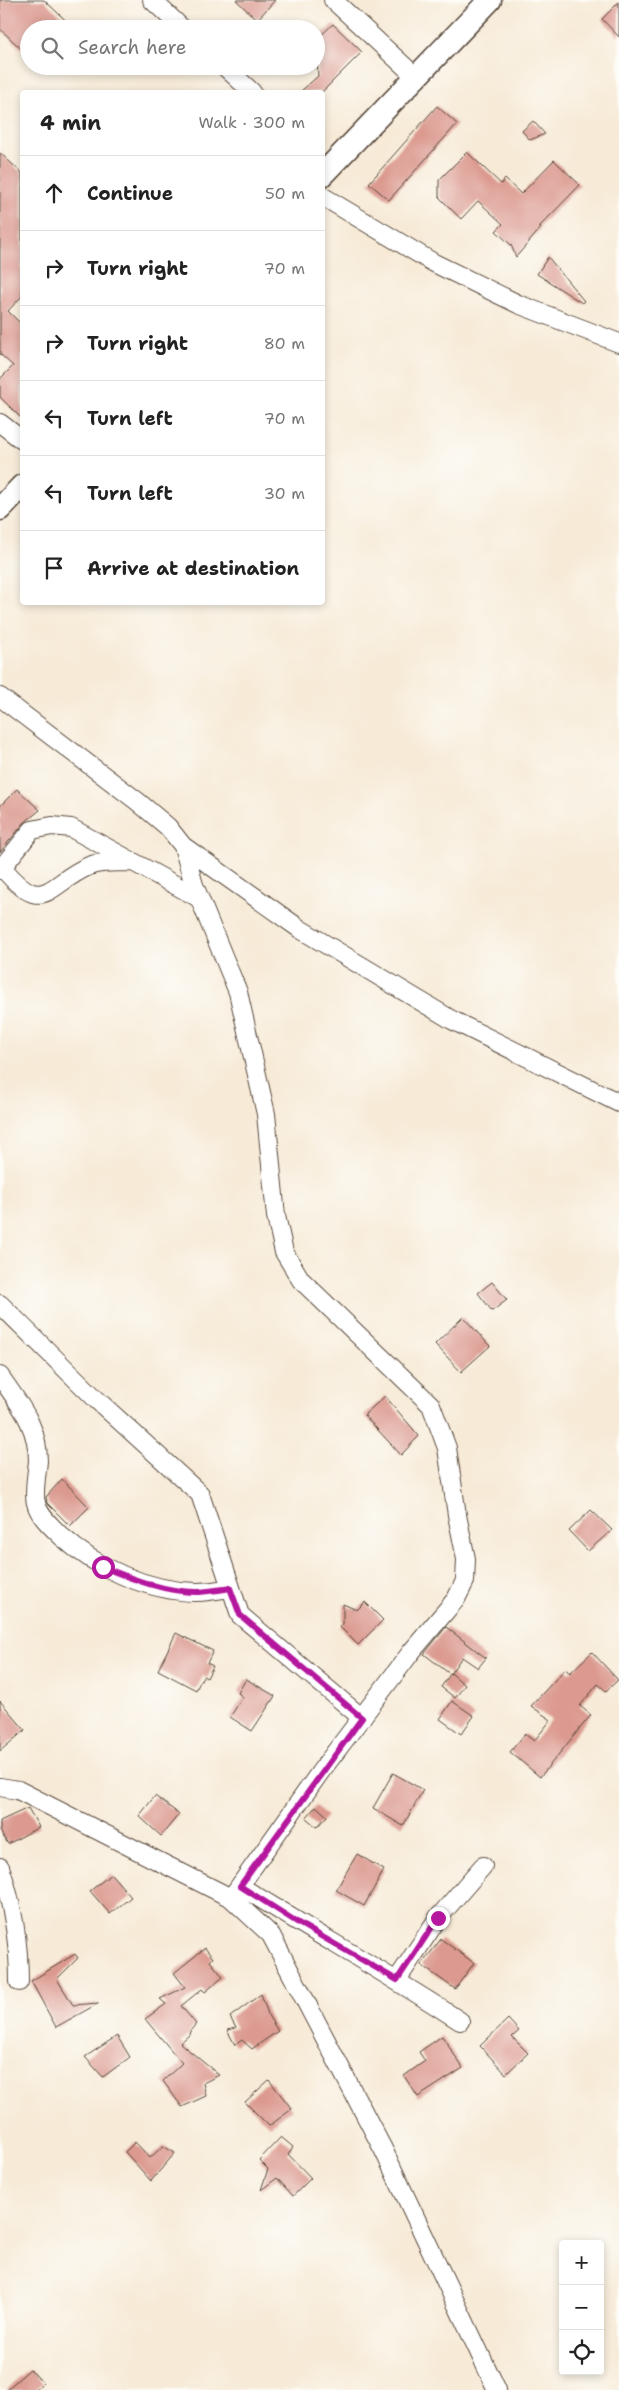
<!DOCTYPE html>
<meta charset="utf-8">
<style>
:root{--surface:#fff;--page:#f2f2f2;--text:#222;--muted:#767676;--line:#e0e0e0}
body{margin:0;font-family:"Shantell Sans",sans-serif;background:var(--page);color:var(--text)}
.controls{position:absolute;right:15px;bottom:15px;display:grid;overflow:hidden;border-radius:5px;box-shadow:0 2px 8px #0003}
.controls button{width:45px;height:45px;display:grid;place-items:center;padding:0;border:0;border-bottom:1px solid var(--line);background:var(--surface);color:var(--text);font:25px sans-serif}
.stop{position:absolute;width:15px;height:15px;margin:-11px;border:4px solid #b5179e;border-radius:50%;background:#fff}
.stop.end{background:#b5179e;border-color:#fff;box-shadow:0 1px 5px #0008}
.list{margin:0;padding:0;list-style:none}
h2{display:flex;justify-content:space-between;align-items:center;height:65px;margin:0;padding:0 20px;font-size:21px}
h2 small{font-size:16px;font-weight:400;color:var(--muted)}
.list li{display:grid;grid-template-columns:32px 1fr auto;gap:15px;align-items:center;box-sizing:border-box;height:75px;padding:0 20px;border-top:1px solid var(--line)}
.list b{display:block;font-size:19px;white-space:nowrap}
.list em{font-size:16px;font-style:normal;color:var(--muted)}
.icon{flex:none;width:28px;height:28px;fill:none;stroke:currentColor;stroke-width:2;stroke-linecap:round;stroke-linejoin:round}
.map{position:relative;flex:none;width:619px;height:2390px;overflow:hidden}
.search{position:absolute;background:var(--surface);box-shadow:0 2px 8px #0003;left:20px;top:20px;width:305px;height:55px;display:flex;align-items:center;gap:12px;box-sizing:border-box;padding:0 18px;border-radius:28px;color:var(--muted);font-size:19px}
.panel{position:absolute;background:var(--surface);box-shadow:0 2px 8px #0003;left:20px;top:90px;width:305px;height:515px;border-radius:5px}
.map>svg:first-child{display:block}
.building{fill:#db998f}
.lines{fill:none;stroke-linecap:round;stroke-linejoin:round}
.minor-casing{stroke:#57473a;stroke-width:20}
.tertiary-casing{stroke:#57473a;stroke-width:25}
.minor{stroke:#fff;stroke-width:18}
.tertiary{stroke:#fff;stroke-width:22}
.route{stroke:#b5179e;stroke-width:6}
</style>
<div class="map">
<svg width="619" height="2390" viewBox="0 0 619 2390">
<rect width="100%" height="100%" fill="#fdfcf7"/>
<filter id="ink" filterUnits="userSpaceOnUse"><feTurbulence type="fractalNoise" baseFrequency=".02" numOctaves="2"/><feDisplacementMap in="SourceGraphic" scale="10" xChannelSelector="R" yChannelSelector="G"/><feConvolveMatrix kernelMatrix="1 2 1 2 8 2 1 2 1" color-interpolation-filters="sRGB"/></filter>
<filter id="wash" filterUnits="userSpaceOnUse"><feTurbulence type="fractalNoise" baseFrequency=".0096" numOctaves="4" result="noise"/><feDisplacementMap in="SourceGraphic" scale="20" xChannelSelector="R" yChannelSelector="G"/><feGaussianBlur stdDeviation="1.12" result="paint"/><feColorMatrix in="noise" values="0 0 0 0 0 0 0 0 0 0 0 0 0 0 0 0 0 1.4 0 .05"/><feComposite in="paint" operator="in"/></filter>
<g filter="url(#wash)">
<rect width="100%" height="100%" fill="#f7ebd8"/>
<g id="blocks">
<!-- building -->
<path class="building" d="M 0,0 L 44,0 L 75,29 L 29,29 L 29,56 L 0,29 Z
M 236,0 L 275,0 L 257,20 Z
M 619,2 L 619,37 L 602,19 Z
M 333,24 L 362,52 L 322,92 L 300,92 L 318,76 L 316,40 Z
M 437,106 L 457,124 L 389,200 L 369,183 Z
M 533,121 L 545,134 L 530,140 L 522,131 Z
M 467,152 L 501,184 L 505,179 L 521,194 L 554,160 L 580,185 L 539,227 L 541,228 L 516,257 L 511,245 L 496,231 L 503,224 L 478,201 L 461,219 L 439,197 L 439,180 Z
M 0,153 L 22,173 L 22,296 L 8,311 L 22,325 L 22,419 L 0,397 L 0,379 L 13,366 L 0,354 Z
M 548,257 L 584,301 L 582,303 L 537,274 Z
M 17,789 L 40,810 L 24,823 L 0,852 L 0,806 Z
M 492,1282 L 507,1300 L 492,1311 L 478,1293 Z
M 463,1317 L 490,1346 L 461,1372 L 435,1344 Z
M 385,1396 L 419,1436 L 401,1455 L 364,1415 Z
M 62,1479 L 89,1507 L 70,1526 L 47,1503 L 46,1497 Z
M 591,1510 L 612,1530 L 588,1551 L 569,1531 Z
M 365,1602 L 383,1620 L 358,1645 L 340,1627 L 343,1624 L 343,1604 L 357,1610 Z
M 446,1627 L 486,1658 L 478,1668 L 462,1657 L 450,1674 L 424,1654 Z
M 176,1633 L 213,1651 L 207,1663 L 213,1666 L 207,1678 L 203,1676 L 196,1690 L 158,1670 Z
M 592,1652 L 618,1680 L 606,1691 L 598,1684 L 580,1706 L 591,1715 L 540,1777 L 510,1752 L 525,1734 L 534,1741 L 551,1720 L 531,1706 L 565,1669 L 570,1673 Z
M 451,1673 L 465,1685 L 455,1698 L 441,1687 Z
M 246,1679 L 275,1696 L 252,1731 L 230,1717 L 243,1697 L 238,1693 Z
M 0,1701 L 25,1730 L 0,1751 Z
M 452,1701 L 474,1716 L 461,1734 L 440,1719 Z
M 393,1773 L 423,1790 L 403,1826 L 373,1808 Z
M 155,1796 L 179,1814 L 161,1836 L 139,1816 Z
M 316,1806 L 327,1816 L 317,1827 L 306,1818 Z
M 28,1808 L 39,1827 L 8,1844 L 0,1831 L 0,1821 Z
M 357,1854 L 384,1870 L 364,1906 L 336,1890 Z
M 111,1874 L 131,1897 L 110,1914 L 90,1891 Z
M 441,1939 L 474,1963 L 455,1989 L 421,1965 Z
M 205,1948 L 213,1958 L 210,1961 L 223,1977 L 205,1992 L 202,1989 L 181,2006 L 196,2024 L 190,2031 L 189,2035 L 180,2043 L 219,2075 L 203,2083 L 206,2096 L 182,2107 L 163,2081 L 182,2063 L 145,2019 L 166,2004 L 160,1999 L 185,1987 L 174,1973 Z
M 75,1954 L 78,1958 L 57,1979 L 73,2005 L 99,2003 L 56,2027 L 31,1981 Z
M 261,1994 L 269,2017 L 278,2031 L 252,2049 L 242,2040 L 235,2045 L 227,2030 L 236,2028 L 230,2017 Z
M 508,2019 L 519,2031 L 512,2037 L 528,2053 L 506,2074 L 480,2046 Z
M 117,2036 L 130,2057 L 103,2077 L 85,2057 Z
M 442,2036 L 463,2068 L 418,2097 L 404,2076 L 425,2061 L 419,2052 Z
M 269,2080 L 292,2109 L 269,2126 L 245,2102 Z
M 281,2137 L 293,2147 L 288,2154 L 311,2178 L 293,2196 L 277,2178 L 261,2190 L 268,2169 L 259,2160 Z
M 135,2142 L 150,2158 L 163,2146 L 175,2153 L 151,2181 L 125,2152 Z
M 30,2369 L 43,2383 L 35,2390 L 6,2390 Z"/>
</g>
</g>
<g filter="url(#ink)">
<use href="#blocks" fill-opacity="0" stroke="#57473a" stroke-width="1"/>
<g class="lines">
<defs>
<path id="minor" d="M 152,0 L 183,29
M 333,0 L 416,77
M 224,66 L 252,92
M 322,196 L 434,263 L 518,304 L 619,343
M 0,423 L 22,440
M 0,697 L 137,801 L 168,827 L 183,846 L 194,885 L 238,992 L 266,1114 L 276,1216 L 284,1252 L 301,1280 L 431,1405 L 447,1448 L 457,1515 L 466,1559 L 465,1581 L 456,1599 L 412,1651 L 321,1771 L 231,1898
M 183,846 L 300,929 L 452,1020 L 619,1103
M 2,867 C 44,918 47,884 89,866 C 101,861 119,863 132,862
M 0,870 L 32,830 L 52,826 L 71,828 L 199,898
M 0,1304 L 97,1400 L 200,1494 L 240,1615 L 362,1718
M 0,1376 C 19,1404 38,1425 38,1461 C 37,1472 33,1493 36,1503 C 39,1516 52,1527 61,1536 C 96,1568 148,1591 196,1592 C 207,1592 219,1590 230,1588
M 0,1787 L 18,1790 L 231,1898 L 271,1935 L 384,2151 L 497,2390
M 0,1867 C 13,1905 19,1941 19,1982
M 240,1886 C 313,1932 388,1974 460,2021
M 397,1980 L 438,1918 L 483,1866"/>
<path id="tertiary" d="M 322,175 L 490,0
M 0,509 L 22,486"/>
</defs>
<!-- minor casing -->
<use href="#minor" class="minor-casing"/>
<!-- tertiary casing -->
<use href="#tertiary" class="tertiary-casing"/>
<!-- minor -->
<use href="#minor" class="minor"/>
<!-- tertiary -->
<use href="#tertiary" class="tertiary"/>
</g>
</g>
<g class="lines" filter="url(#ink)">
<!-- route -->
<path class="route" d="M 103,1567 C 132,1579 168,1593 199,1592 C 209,1591 220,1590 230,1588 L 240,1615 L 362,1718 L 240,1886 L 300,1924 L 397,1980 L 438,1918"/>
</g>
</svg>
<div class="controls">
<button>+</button>
<button>−</button>
<button><svg class="icon" aria-label="locate" viewBox="0 0 24 24"><circle cx="12" cy="12" r="6"/><path d="M12 2v4M12 18v4M2 12h4M18 12h4"/></svg></button>
</div>
<div class="stop" style="left:103px;top:1567px"></div>
<div class="stop end" style="left:438px;top:1918px"></div>
<div class="search"><svg class="icon" aria-label="search" viewBox="0 0 24 24"><circle cx="10" cy="10" r="6"/><path d="M15 15l6 6"/></svg>Search here</div>
<section class="panel">
<h2>4 min<small>Walk · 300 m</small></h2>
<ul class="list">
<li><svg class="icon" aria-label="ahead" viewBox="0 0 24 24"><path d="M12 20V5M6 11l6-6 6 6"/></svg><div><b>Continue</b></div><em>50 m</em></li>
<li><svg class="icon" aria-label="right" viewBox="0 0 24 24"><path d="M7 20v-9h11M14 6l5 5-5 5"/></svg><div><b>Turn right</b></div><em>70 m</em></li>
<li><svg class="icon" aria-label="right" viewBox="0 0 24 24"><path d="M7 20v-9h11M14 6l5 5-5 5"/></svg><div><b>Turn right</b></div><em>80 m</em></li>
<li><svg class="icon" aria-label="left" viewBox="0 0 24 24"><path d="M17 20v-9H6M10 6l-5 5 5 5"/></svg><div><b>Turn left</b></div><em>70 m</em></li>
<li><svg class="icon" aria-label="left" viewBox="0 0 24 24"><path d="M17 20v-9H6M10 6l-5 5 5 5"/></svg><div><b>Turn left</b></div><em>30 m</em></li>
<li><svg class="icon" aria-label="arrive" viewBox="0 0 24 24"><path d="M6 21V4h12l-3 4 3 4H6"/></svg><div><b>Arrive at destination</b></div></li>
</ul>
</section>
</div>
